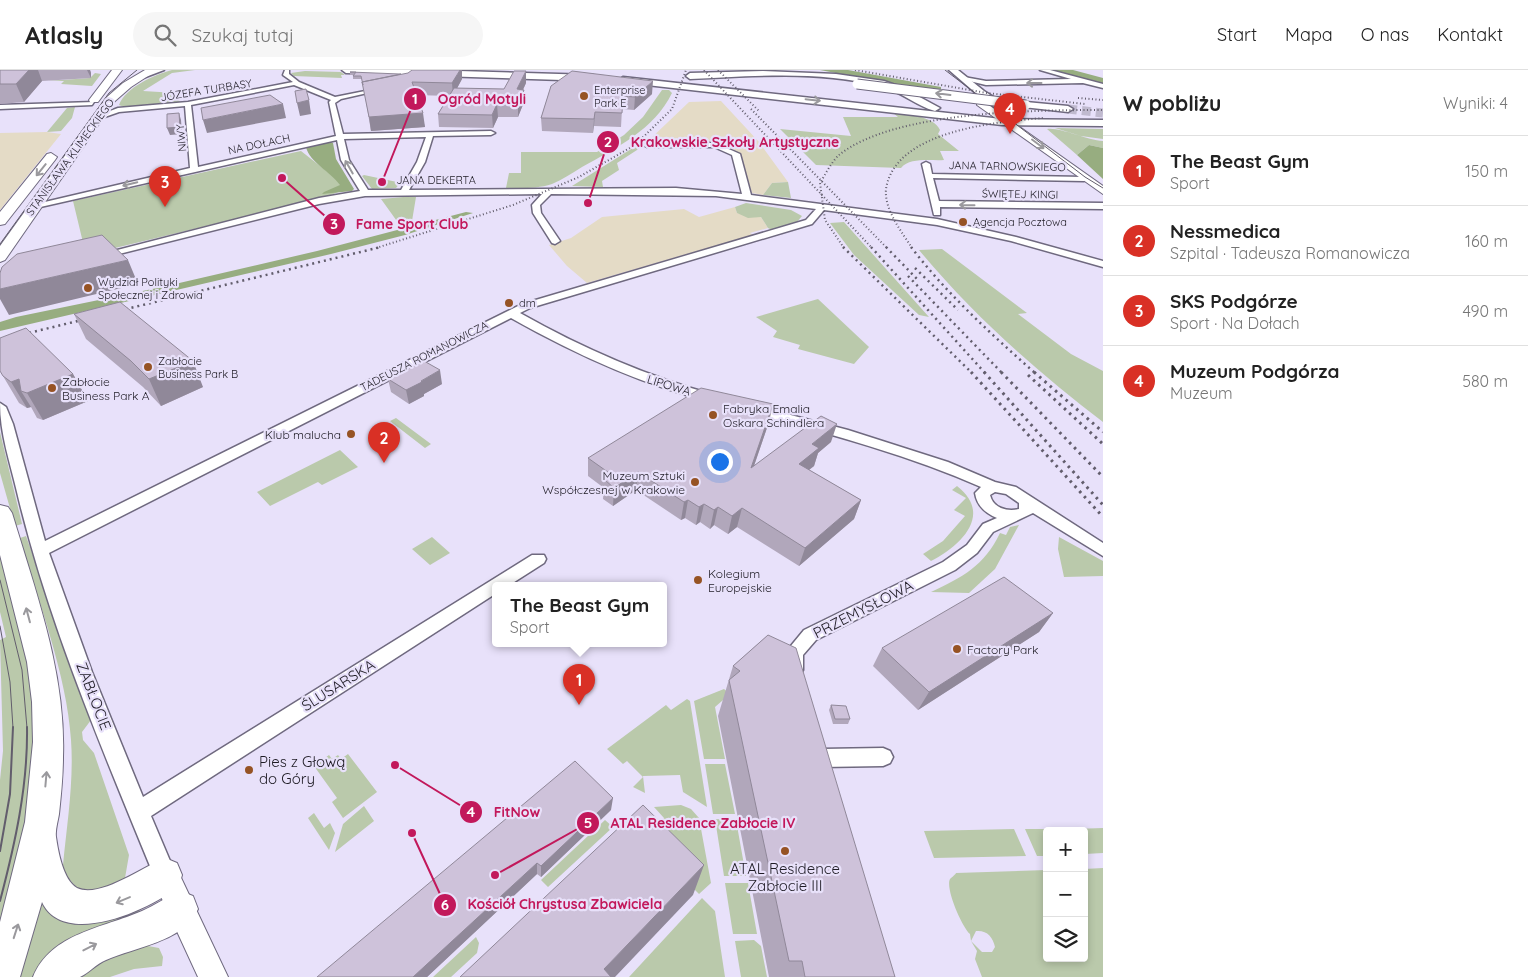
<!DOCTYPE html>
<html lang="pl">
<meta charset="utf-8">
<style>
:root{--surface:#fff;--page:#f6f6f6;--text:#222;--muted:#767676;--line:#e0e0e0;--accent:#d93025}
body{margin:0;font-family:Quicksand,sans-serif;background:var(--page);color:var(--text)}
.controls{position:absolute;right:15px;bottom:15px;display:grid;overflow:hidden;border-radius:5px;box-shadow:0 2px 8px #0003}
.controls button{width:45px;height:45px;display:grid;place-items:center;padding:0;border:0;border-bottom:1px solid var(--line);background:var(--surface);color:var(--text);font:25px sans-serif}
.you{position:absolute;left:719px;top:391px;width:18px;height:18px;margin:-12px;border:4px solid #fff;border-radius:50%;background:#1a73e8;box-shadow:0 0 0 8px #1a73e833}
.badge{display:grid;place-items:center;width:32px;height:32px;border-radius:50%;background:var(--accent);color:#fff;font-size:16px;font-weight:700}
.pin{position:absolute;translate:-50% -41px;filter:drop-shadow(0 1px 2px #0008)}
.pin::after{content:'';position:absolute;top:26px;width:18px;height:15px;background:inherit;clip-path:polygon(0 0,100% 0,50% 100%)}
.popup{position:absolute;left:492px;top:512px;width:175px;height:65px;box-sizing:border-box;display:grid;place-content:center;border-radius:5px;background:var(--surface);filter:drop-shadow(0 1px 4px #0005);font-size:16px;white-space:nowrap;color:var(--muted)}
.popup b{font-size:19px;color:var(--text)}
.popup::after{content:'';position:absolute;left:50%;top:100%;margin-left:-10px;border:10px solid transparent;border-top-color:var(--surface)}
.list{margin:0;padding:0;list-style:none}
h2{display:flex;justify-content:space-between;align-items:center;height:65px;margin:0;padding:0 20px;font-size:21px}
h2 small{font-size:16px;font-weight:400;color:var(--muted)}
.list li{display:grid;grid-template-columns:32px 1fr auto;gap:15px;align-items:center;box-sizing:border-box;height:70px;padding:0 20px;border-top:1px solid var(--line)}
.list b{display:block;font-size:19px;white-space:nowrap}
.list p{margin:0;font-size:16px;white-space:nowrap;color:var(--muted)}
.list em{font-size:16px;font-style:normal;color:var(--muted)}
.icon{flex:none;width:28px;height:28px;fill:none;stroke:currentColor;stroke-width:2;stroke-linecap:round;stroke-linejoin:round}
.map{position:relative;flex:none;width:1103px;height:907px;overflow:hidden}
header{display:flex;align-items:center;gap:30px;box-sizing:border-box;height:70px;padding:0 25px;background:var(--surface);border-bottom:1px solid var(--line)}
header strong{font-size:24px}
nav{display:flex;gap:28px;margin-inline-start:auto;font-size:18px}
.search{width:350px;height:45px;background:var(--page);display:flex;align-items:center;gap:12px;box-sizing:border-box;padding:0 18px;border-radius:28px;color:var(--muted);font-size:19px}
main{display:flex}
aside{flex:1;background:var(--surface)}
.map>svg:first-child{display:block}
.industrial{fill:#e4dbc6}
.green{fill:#bac9ab;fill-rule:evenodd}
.forest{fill:#97ad80}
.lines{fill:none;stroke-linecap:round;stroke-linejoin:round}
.secondary-tunnel{stroke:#c0bacf;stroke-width:9;stroke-dasharray:9 5;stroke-linecap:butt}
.minor-casing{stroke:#6f697f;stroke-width:3}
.tertiary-casing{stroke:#6f697f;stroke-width:2}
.secondary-casing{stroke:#6f697f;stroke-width:3}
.primary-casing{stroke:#6f697f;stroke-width:2}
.minor{fill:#fff;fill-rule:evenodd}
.tertiary{fill:#fff;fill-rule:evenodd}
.secondary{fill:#fff;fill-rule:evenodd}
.primary{fill:#fff;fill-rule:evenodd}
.tram-far1{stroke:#625d6c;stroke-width:1}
.tram{stroke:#625d6c;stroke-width:2}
.rail-far2{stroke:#625d6c;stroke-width:2;stroke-dasharray:1 2.5;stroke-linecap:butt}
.rail-far1{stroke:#625d6c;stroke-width:2.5;stroke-dasharray:2 4;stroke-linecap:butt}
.rail{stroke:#625d6c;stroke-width:3;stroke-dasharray:2.5 4.5;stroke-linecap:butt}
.secondary-bridge-casing{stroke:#6f697f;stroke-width:11;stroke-linecap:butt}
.secondary-bridge{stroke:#fff;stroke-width:9}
.wall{fill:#b1a7bb}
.shaded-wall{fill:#908899}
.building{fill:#cec2da;stroke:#908899}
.oneway{stroke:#9a999d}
.poi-dot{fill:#965324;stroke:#e8e1fa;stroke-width:2}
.labels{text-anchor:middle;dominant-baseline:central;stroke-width:4.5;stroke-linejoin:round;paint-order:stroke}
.far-street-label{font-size:11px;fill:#1f1c25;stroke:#e8e1fa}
.far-poi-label{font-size:11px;fill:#1f1c25;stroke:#e8e1fa;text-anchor:start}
.poi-label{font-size:12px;fill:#1f1c25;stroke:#e8e1fa;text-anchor:start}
.street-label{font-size:12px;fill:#1f1c25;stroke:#e8e1fa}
.near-street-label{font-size:15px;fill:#1f1c25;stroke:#e8e1fa}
.near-poi-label{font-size:15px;fill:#1f1c25;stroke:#e8e1fa;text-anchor:start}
.leader{fill:none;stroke:#c2185b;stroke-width:2}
.callout-dot{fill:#c2185b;stroke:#e8e1fa;stroke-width:2}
.mark-label{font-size:15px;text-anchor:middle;font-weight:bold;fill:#fff}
.callout-label{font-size:14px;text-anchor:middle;font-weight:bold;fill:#c2185b;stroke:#e8e1fa;stroke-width:4.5;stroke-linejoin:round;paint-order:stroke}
</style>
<header>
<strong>Atlasly</strong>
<div class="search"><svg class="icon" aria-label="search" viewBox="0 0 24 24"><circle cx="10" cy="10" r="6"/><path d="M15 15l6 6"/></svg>Szukaj tutaj</div>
<nav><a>Start</a><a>Mapa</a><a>O nas</a><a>Kontakt</a></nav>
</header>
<main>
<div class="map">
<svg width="1103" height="907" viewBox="0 0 1103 907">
<rect width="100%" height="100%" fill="#e8e1fa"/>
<!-- industrial -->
<path class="industrial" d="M 721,31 L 759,72 L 788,112 L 772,113 L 763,125 L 752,123 L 739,83 L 714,74 L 646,73 L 689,32 Z
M 47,62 L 61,64 L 0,140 L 0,63 Z
M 735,137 L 737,143 L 761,147 L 768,158 L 750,163 L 753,165 L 587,213 L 567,196 L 549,175 L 571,168 L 602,147 L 684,139 L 699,147 Z"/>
<!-- green -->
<path class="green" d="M 172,0 L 195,0 L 172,3 L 143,21 L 176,23 L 170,25 L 181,32 C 168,37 132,40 119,35 C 126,17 154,5 172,0 Z
M 305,1 L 341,2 L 345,5 L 341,5 L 342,8 L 294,6 L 291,3 Z
M 95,3 L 101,4 L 92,16 L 61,14 L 64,11 L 48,11 L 90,8 Z
M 662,20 L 669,20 L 672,23 C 654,60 616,78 582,97 C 572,103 562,110 552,114 C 537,119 521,118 506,118 L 509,103 L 521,103 L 521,82 L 597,82 L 624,65 L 643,47 Z
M 75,37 L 72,48 L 61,61 L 47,62 L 67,38 Z
M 892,42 C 906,44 934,46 940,60 L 938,64 L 959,81 L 940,81 L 944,90 C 931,91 910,87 901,98 L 816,95 L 780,59 L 851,66 L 843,47 L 898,47 Z
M 1055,58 L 1103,59 L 1103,69 L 1081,66 Z
M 1047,59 C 1060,57 1086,70 1103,71 L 1103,78 L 1089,75 L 1077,85 Z
M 636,76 L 639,77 L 637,80 L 617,93 L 619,100 L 602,111 L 603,117 L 572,116 Z
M 301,81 L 348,118 L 326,127 L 86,185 L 73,131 Z
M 364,105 L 397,112 L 400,113 L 396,118 L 372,119 L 362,106 Z
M 788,112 L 791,128 L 763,125 L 772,113 Z
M 404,127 L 416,127 L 412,151 L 399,154 L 381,129 Z
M 746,133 L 791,140 L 802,146 L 797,152 L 772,160 L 768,158 L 761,147 L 748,148 L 737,143 L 735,137 Z
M 844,152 L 929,247 L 919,245 L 854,185 L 830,153 Z
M 942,179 L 1027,243 L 1018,244 L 1071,284 L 1103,301 L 1103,352 C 1036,301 973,245 919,180 Z
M 818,229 L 869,277 L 854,294 L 798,279 L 800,275 L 773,267 L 777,261 L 756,247 Z
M 396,348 L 431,374 L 425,378 L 390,351 Z
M 0,362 L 22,454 L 15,456 L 0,403 Z
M 340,380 L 358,397 L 322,415 L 318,412 L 270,436 L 257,422 Z
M 957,416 C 993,444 962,475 931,491 L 923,484 L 943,471 L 965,446 L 954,440 L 966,428 L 952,420 Z
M 1019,455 L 995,499 L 969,523 L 931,522 C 963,507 984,496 1000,463 L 1006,465 L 1010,457 Z
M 26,466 L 91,650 L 82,662 L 83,670 L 94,683 L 129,785 L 125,808 L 127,811 L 117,819 L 80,821 L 65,805 L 63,795 C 67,754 74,711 71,670 C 67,605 38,531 20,468 Z
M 432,467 L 450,483 L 430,495 L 412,479 Z
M 1059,467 L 1103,491 L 1103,506 L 1064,507 L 1058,479 Z
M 0,478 L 31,603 L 35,664 L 20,798 L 0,866 L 0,710 L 3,681 L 0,570 L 6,567 L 0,542 Z
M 724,619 L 730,624 L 715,637 L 725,689 L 704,689 L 694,631 Z
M 687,629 L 690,631 L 707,737 L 683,722 L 680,705 L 643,706 L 645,723 L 633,717 L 643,707 L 627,691 L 623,694 L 607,679 L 666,635 L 671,640 Z
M 348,684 L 377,722 L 343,748 L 332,732 L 337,728 L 314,696 L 329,685 L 332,689 L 338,685 L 341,689 Z
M 705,694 L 725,694 L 735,744 L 713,744 Z
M 681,735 L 691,739 L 699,748 L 711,813 L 699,824 L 632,757 L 654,758 L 664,748 L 654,737 Z
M 364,736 L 374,751 L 335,782 L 343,754 Z
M 314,743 L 324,758 L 330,753 L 335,763 L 329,780 L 308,748 Z
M 715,749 L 736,750 L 746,806 L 724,806 Z
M 605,750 L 613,757 L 548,817 L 541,810 Z
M 1103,758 L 1103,783 L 1085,784 L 1084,761 L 1073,759 Z
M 1014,759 L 1026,786 L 934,788 L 924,761 Z
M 1025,759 L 1063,759 L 1064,761 L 1047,761 L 1047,786 L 1037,786 Z
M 1103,798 L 1103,907 L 982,907 L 975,889 L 977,881 L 971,871 L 970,864 C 962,857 945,818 950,809 C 951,808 956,804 956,803 L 1047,800 L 1047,856 L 1044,863 L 1047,871 L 1047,888 L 1084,888 L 1084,799 ZM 976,861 C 987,860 993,867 995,877 L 992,882 L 982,882 L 971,871 Z
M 725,813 L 748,813 L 757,864 L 733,864 Z
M 40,827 L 53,844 L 138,837 L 142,846 L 36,907 L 17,907 Z
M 702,828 L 715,841 L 725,907 L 629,907 Z
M 476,867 L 479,873 L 477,883 L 451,907 L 433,907 Z
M 754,870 L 761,876 L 767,907 L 741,907 L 735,871 Z
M 137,874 L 159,878 L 163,887 L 162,896 L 134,899 L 110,907 L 69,907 Z"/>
<!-- forest -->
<path class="forest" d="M 820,0 L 848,0 L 941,17 L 941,20 L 904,16 Z
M 1045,0 L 1073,0 L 1103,8 L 1103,14 Z
M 329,71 L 333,73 L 336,89 L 354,119 L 352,121 L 322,124 L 324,122 L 340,115 C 330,101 310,93 306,77 Z
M 1089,75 L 1103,78 L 1103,109 L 1077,85 Z
M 466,142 L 473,143 L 405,165 L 331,184 L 0,261 L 0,252 L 16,247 L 162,217 L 317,181 Z"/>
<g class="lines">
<!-- secondary-tunnel -->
<path class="secondary-tunnel" d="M 1068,39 L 1103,43"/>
<defs>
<path id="minor" d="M 285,0 L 289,0 L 289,4 L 299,12 L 335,27 L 385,17 L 385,19 L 341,29 L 335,33 L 343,64 L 491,61 L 495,63 L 491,65 L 433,66 L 425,92 L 409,120 L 676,118 L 742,124 L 732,85 L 714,77 L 647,77 L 643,75 L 647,73 L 715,73 L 740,84 L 751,125 L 937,149 L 1016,167 L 1103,191 L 1103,197 L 1011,171 L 937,155 L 824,140 L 812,154 L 530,238 L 520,243 C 582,278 646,306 715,325 L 717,328 L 715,331 L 711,332 C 640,314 575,284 511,248 L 49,483 L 92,602 L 143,727 L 532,485 L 544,485 L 546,489 L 544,493 L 508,516 L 495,516 L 495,524 L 151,746 L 176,805 L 173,813 L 165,816 L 157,813 C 105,686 49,556 17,422 C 10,392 0,364 0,333 L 6,337 L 13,354 L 45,471 L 522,234 L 806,150 L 816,139 L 716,126 L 551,124 L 540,135 L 541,143 L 560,171 L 555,174 L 552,173 L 533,143 L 532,135 L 542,124 L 365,126 L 319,134 L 99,189 L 94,186 L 319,128 L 360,121 L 341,90 L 337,70 L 36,138 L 32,135 L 190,98 L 185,36 L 119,42 L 99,49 L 97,46 L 118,38 L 188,32 L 293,12 L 283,5 ZM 294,15 L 331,30 L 329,32 L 336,66 L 198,97 L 191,35 ZM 426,67 L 417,92 L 401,120 L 368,120 L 349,90 L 344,69 Z
M 1040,0 L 1050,0 L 1103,14 L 1103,18 L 1083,13 L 986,15 L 961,9 L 964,7 L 986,11 L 1071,9 Z
M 94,32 L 92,35 L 0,39 L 0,35 Z
M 926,92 L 930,94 L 932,104 L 1084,107 L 1088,109 L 1084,111 L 933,108 L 939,131 L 1103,133 L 1103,139 L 940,137 L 940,145 L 934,145 L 922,94 Z
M 752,335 L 848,360 L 948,392 L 995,412 L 1016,417 L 1103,473 L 1103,486 L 1033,443 L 993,462 L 977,483 L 955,500 L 816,570 L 803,585 L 803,600 L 800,605 L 794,608 L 788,605 L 785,600 L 785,583 L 804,560 L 943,492 L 967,475 L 983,454 L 997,448 C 985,443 977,436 975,423 L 981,417 C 906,384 826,363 748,342 L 746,339 ZM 995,422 L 1006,424 L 1019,433 L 1019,439 C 1007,442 993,438 990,425 Z
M 883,678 L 890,681 L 893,687 L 890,693 L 883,696 L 822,697 L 815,694 L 812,688 L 815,682 L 822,679 Z"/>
<path id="tertiary" d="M 977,31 L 983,31 L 1103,116 L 1103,124 L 977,35 Z
M 165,791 L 175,795 L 228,907 L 198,907 L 151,805 L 155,795 Z"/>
<path id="secondary" d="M 151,0 L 164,0 L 143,8 L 139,5 Z
M 342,0 L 425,0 L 593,5 L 597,8 L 593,11 L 346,3 Z
M 949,0 L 958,0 L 984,21 L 1014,40 L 1006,42 L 978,25 Z
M 763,1 L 836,4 L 884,11 L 901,17 L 940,38 L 935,41 C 916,36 902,22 883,17 C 822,0 753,6 690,9 L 686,6 L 690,3 Z
M 623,7 L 1002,49 L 1103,50 L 1103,56 L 1002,55 L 620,12 L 619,10 Z
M 1026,32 L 1068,36 L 1073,39 L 1068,42 L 1023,37 L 1023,33 Z"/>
<path id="primary" d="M 112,0 L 122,0 L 98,32 L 90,32 L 89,30 Z
M 145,0 L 157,0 L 131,17 L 115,31 L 5,190 L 0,192 L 0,176 L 107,27 L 123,13 Z
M 51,83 L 57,87 L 55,90 L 5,154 L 0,155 L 0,142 L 47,84 Z
M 0,435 L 8,437 L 12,443 C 36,523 66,603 63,687 C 63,707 61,725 59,744 C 58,751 55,760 56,767 C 58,781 63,810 77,818 C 100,829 144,796 165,788 L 177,793 L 182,805 C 181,809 179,815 176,818 C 148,841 63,878 42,832 L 20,907 L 0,907 L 0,852 L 25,752 L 33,672 L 32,632 L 27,592 L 0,485 Z
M 180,821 L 193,826 L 198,839 C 184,872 135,877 106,890 C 96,894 89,903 80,907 C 71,907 44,907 33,907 C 51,863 103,858 142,841 C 155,835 167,827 180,821 Z"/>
</defs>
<!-- minor casing -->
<use href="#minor" class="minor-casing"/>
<!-- tertiary casing -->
<use href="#tertiary" class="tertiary-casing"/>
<!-- secondary casing -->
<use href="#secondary" class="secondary-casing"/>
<!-- primary casing -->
<use href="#primary" class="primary-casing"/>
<!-- minor -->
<use href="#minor" class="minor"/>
<!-- tertiary -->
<use href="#tertiary" class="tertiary"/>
<!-- secondary -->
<use href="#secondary" class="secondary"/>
<!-- primary -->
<use href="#primary" class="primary"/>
<!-- tram-far1 -->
<path class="tram-far1" d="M 945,0 L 1085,107 L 1103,118
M 0,174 L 109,23 L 137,0
M 0,510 L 22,600 L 27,658
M 0,556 L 10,612 L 13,658"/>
<!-- tram -->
<path class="tram" d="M 0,781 L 10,724 L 13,657
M 0,831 C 15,774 28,716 27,657"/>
<!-- rail-far2 -->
<path class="rail-far2" d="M 704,0 L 872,178
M 718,0 L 760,42
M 855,0 L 987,23 L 1085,34
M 1078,28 L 1103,30
M 751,39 L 887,178
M 376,178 L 513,135 L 579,107 L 635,75 L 672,39 L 686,0
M 844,178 L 825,150 L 820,113 C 825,105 832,91 839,85 C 894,41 1034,40 1103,40
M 912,178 C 902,162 884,140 886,119 C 895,60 997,52 1043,48"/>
<!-- rail-far1 -->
<path class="rail-far1" d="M 843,177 L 972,303
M 871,177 L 985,303
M 886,177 L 917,209
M 911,177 C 947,224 991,264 1035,303
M 915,198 L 958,240
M 908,206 L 1002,303
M 114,242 L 381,177
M 0,270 L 90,248"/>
<!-- rail -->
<path class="rail" d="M 971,302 L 1103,447
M 984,302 L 1103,435
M 1001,302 L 1103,407
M 1034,302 L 1103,362
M 1028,305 L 1103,374"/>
<defs>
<path id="secondary-bridge" d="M 857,14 L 1026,35"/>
</defs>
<!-- secondary-bridge casing -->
<use href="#secondary-bridge" class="secondary-bridge-casing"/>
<!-- secondary-bridge -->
<use href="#secondary-bridge" class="secondary-bridge"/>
</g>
<!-- wall -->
<path class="wall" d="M 0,0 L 90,0 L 91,3 L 91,8 L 42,11 L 24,32 L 0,34 Z
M 526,1 L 526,13 L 523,20 L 524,32 L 518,47 L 498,47 L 493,58 L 439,57 L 438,44 L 449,26 L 416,25 L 425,57 L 371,61 L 362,9 L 353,9 L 353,5 L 350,5 L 350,2 L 462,9 L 457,18 L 504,19 Z
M 551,16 L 652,24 L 634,40 L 622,39 L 621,57 L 594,56 L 593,63 L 542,61 L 541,48 Z
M 74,244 L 203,317 L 161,336 L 143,317 L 86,269 Z
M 73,304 L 88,331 L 43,350 L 37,348 L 31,337 L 27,338 L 19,333 L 3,306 Z
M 388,309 L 442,314 L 424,324 L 424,326 L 409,334 L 391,322 Z
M 769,352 L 754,396 L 831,372 L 818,383 L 814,396 L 809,400 L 861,430 L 854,449 L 799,496 L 737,457 L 728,464 L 714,455 L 710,459 L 700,452 L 696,455 L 685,448 L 681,450 L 636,420 L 613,436 L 603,429 L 604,418 L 588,406 L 588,388 Z
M 1053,543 L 1039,562 L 918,640 L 873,596 L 882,578 Z
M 768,565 L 895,907 L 769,907 L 718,646 L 733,596 Z
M 831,635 L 850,649 L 848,654 L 833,654 L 829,640 Z
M 611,740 L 541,807 L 537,804 L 427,907 L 317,907 Z"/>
<!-- shaded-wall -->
<path class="shaded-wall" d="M 29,0 L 38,0 L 42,11 L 24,32 L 16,14 Z
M 87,0 L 90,0 L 91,3 L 91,8 Z
M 460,0 L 462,0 L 462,9 L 453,26 L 452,13 Z
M 526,1 L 526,13 L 517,32 L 517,19 Z
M 653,11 L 652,24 L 634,40 L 635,27 Z
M 524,20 L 524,32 L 518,47 L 518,35 Z
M 309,30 L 311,44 L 300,46 L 297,33 Z
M 283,34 L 286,48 L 207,63 L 203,50 Z
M 497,34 L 498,47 L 493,58 L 492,45 Z
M 595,42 L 594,56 L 593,63 L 594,49 Z
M 179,43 L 181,50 L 182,64 L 170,65 L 167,58 Z
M 423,43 L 425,57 L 371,61 L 369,47 Z
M 128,190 L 138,214 L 9,245 L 0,229 L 0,219 Z
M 193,291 L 203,317 L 161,336 L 149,309 Z
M 440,300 L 442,314 L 424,324 L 424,326 L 409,334 L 406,320 Z
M 73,304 L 88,331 L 43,350 L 27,323 Z
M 19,309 L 21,321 L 31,337 L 27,338 L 11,312 Z
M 773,334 L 769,352 L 747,416 L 751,398 Z
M 837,354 L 831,372 L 818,383 L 814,396 L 793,412 L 799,394 L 812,374 Z
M 638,402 L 636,420 L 613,436 L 614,418 Z
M 688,430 L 685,448 L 681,450 L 684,432 Z
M 861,430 L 854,449 L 799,496 L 805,478 Z
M 704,434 L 700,452 L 696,455 L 699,437 Z
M 718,437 L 714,455 L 710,459 L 714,440 Z
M 742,438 L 737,457 L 728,464 L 732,446 Z
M 1053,543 L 1039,562 L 918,640 L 929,622 Z
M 613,728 L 611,740 L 541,807 L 541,796 Z
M 537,793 L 537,804 L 427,907 L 413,907 Z
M 704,795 L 693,825 L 615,907 L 603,907 L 604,899 Z"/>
<!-- building -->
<path class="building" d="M 0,0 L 29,0 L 16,14 L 0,14 Z
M 412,0 L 460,0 L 452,13 L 412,12 L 423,43 L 369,47 L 362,12 L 408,3 Z
M 514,1 L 526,1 L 517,19 L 524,20 L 518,35 L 497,34 L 492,45 L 438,44 L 454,18 L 504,19 Z
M 572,1 L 653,11 L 635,27 L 623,26 L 622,43 L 595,42 L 594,49 L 541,48 L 551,16 Z
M 350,2 L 400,4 L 401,4 L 362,12 L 363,15 L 361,6 L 353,6 L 356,2 Z
M 306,19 L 309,30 L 297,33 L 295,21 Z
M 270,25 L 283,34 L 203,50 L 201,38 Z
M 179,43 L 180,57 L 167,58 L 167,44 Z
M 102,165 L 128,190 L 0,219 L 0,203 L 2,197 L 17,184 Z
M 120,232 L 193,291 L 149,309 L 131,291 L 74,244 Z
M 26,258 L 73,304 L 27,323 L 21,321 L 19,309 L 11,312 L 3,306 L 0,301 L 0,268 Z
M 424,291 L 440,300 L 421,311 L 422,312 L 406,320 L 388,309 Z
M 701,318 L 773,334 L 751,398 L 821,346 L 837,354 L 812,374 L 819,378 L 799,394 L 861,430 L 805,478 L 742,438 L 732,446 L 718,437 L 714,440 L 704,434 L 699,437 L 688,430 L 684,432 L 638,402 L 614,418 L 605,410 L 612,405 L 588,388 Z
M 1004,507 L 1053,543 L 929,622 L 882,578 Z
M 768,565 L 796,578 L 895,907 L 805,907 L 802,891 L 789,891 L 729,610 L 740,601 L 733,596 Z
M 831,635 L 846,636 L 850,649 L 835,649 Z
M 575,691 L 613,728 L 541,796 L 537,793 L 413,907 L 317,907 Z
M 643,735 L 704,795 L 604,899 L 611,907 L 460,907 Z"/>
<!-- one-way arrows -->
<defs><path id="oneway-shaft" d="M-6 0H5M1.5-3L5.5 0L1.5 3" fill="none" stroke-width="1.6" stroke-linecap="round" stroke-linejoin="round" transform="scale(1.25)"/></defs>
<g class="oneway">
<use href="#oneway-shaft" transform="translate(1034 13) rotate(-180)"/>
<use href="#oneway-shaft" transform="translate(943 24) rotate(-173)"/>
<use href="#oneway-shaft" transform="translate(813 30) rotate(6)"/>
<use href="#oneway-shaft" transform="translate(1038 74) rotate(37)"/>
<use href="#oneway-shaft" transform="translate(349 97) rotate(-120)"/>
<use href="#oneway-shaft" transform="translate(41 100) rotate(129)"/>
<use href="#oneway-shaft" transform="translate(130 114) rotate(167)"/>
<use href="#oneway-shaft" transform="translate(967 135) rotate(-179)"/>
<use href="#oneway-shaft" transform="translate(28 545) rotate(-105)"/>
<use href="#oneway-shaft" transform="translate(46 709) rotate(-85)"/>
<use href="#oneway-shaft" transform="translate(123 830) rotate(157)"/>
<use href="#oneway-shaft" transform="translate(16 861) rotate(-72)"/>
<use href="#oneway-shaft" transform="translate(90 877) rotate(-27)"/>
</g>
<!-- markers -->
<g class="poi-dot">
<circle cx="584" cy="26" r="5"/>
<circle cx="963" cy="152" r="5"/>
<circle cx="88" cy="218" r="5"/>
<circle cx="509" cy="233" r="5"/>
<circle cx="148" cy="297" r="5"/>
<circle cx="52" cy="318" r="5"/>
<circle cx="713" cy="345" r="5"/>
<circle cx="351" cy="364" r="5"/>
<circle cx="695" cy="412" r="5"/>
<circle cx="698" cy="510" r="5"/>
<circle cx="957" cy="579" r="5"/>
<circle cx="249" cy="700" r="5"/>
<circle cx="785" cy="781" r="5"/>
</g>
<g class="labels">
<!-- far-street labels -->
<g class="far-street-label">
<text transform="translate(206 20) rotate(-9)">JÓZEFA TURBASY</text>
<text transform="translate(181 68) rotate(-95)">NIWY</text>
<text transform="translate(259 74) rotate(-12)">NA DOŁACH</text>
<text transform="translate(70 87) rotate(-54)">STANISŁAWA KLIMECKIEGO</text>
<text transform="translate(1007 96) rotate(1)">JANA TARNOWSKIEGO</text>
<text x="436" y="110">JANA DEKERTA</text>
<text transform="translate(1020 124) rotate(1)">ŚWIĘTEJ KINGI</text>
<text transform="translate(424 286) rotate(-27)">TADEUSZA ROMANOWICZA</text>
</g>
<!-- far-poi labels -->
<g class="far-poi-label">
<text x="594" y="20">Enterprise<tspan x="594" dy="13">Park E</tspan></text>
<text x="973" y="152">Agencja Pocztowa</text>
<text x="98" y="212">Wydział Polityki<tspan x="98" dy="13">Społecznej i Zdrowia</tspan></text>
<text x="519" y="233">dm</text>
<text x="158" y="291">Zabłocie<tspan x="158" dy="13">Business Park B</tspan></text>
</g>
<!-- poi labels -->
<g class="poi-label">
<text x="62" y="311">Zabłocie<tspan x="62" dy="14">Business Park A</tspan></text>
<text x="723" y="338">Fabryka Emalia<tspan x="723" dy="14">Oskara Schindlera</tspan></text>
<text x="341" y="364" text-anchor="end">Klub malucha</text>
<text x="685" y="405" text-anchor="end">Muzeum Sztuki<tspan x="685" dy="14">Współczesnej w Krakowie</tspan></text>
<text x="708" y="503">Kolegium<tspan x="708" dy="14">Europejskie</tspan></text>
<text x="967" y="579">Factory Park</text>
</g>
<!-- street labels -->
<g class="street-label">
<text transform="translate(669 315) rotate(17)">LIPOWA</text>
</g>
<!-- near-street labels -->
<g class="near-street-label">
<text transform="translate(863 539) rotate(-27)">PRZEMYSŁOWA</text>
<text transform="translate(338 615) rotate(-32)">ŚLUSARSKA</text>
<text transform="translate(94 626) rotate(69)">ZABŁOCIE</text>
</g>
<!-- near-poi labels -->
<g class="near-poi-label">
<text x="259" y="691">Pies z Głową<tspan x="259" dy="17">do Góry</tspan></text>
<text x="785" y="798" text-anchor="middle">ATAL Residence<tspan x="785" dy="17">Zabłocie III</tspan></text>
</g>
</g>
<!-- callouts -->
<path class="leader" d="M382 112L415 29M588 133L608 72M282 108L334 154M395 695L471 742M495 805L588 753M412 763L445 835"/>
<g class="callout-dot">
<circle cx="382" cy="112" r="5"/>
<circle cx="588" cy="133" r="5"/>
<circle cx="282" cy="108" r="5"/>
<circle cx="395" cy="695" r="5"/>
<circle cx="495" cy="805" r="5"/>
<circle cx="412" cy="763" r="5"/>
<circle cx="415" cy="29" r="12"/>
<circle cx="608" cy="72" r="12"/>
<circle cx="334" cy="154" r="12"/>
<circle cx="471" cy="742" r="12"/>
<circle cx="588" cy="753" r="12"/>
<circle cx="445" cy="835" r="12"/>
</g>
<g class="mark-label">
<text x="415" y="34">1</text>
<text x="608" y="77">2</text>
<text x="334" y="159">3</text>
<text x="471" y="747">4</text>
<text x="588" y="758">5</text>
<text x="445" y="840">6</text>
</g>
<g class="callout-label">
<text x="482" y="34">Ogród Motyli</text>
<text x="735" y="77">Krakowskie Szkoły Artystyczne</text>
<text x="412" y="159">Fame Sport Club</text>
<text x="517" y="747">FitNow</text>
<text x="703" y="758">ATAL Residence Zabłocie IV</text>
<text x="565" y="839">Kościół Chrystusa Zbawiciela</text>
</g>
</svg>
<div class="controls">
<button>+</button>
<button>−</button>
<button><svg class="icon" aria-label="layers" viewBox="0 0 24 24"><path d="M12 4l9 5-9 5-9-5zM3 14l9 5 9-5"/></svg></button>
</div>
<div class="you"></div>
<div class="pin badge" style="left:579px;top:635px">1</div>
<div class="popup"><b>The Beast Gym</b>Sport</div>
<div class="pin badge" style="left:384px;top:393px">2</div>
<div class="pin badge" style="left:165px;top:137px">3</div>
<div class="pin badge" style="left:1010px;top:64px">4</div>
</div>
<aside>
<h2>W pobliżu<small>Wyniki: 4</small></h2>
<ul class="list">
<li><span class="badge">1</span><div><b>The Beast Gym</b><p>Sport</p></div><em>150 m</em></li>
<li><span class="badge">2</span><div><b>Nessmedica</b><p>Szpital · Tadeusza Romanowicza</p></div><em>160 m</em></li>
<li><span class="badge">3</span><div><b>SKS Podgórze</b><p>Sport · Na Dołach</p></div><em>490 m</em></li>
<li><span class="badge">4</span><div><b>Muzeum Podgórza</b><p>Muzeum</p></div><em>580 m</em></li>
</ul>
</aside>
</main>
